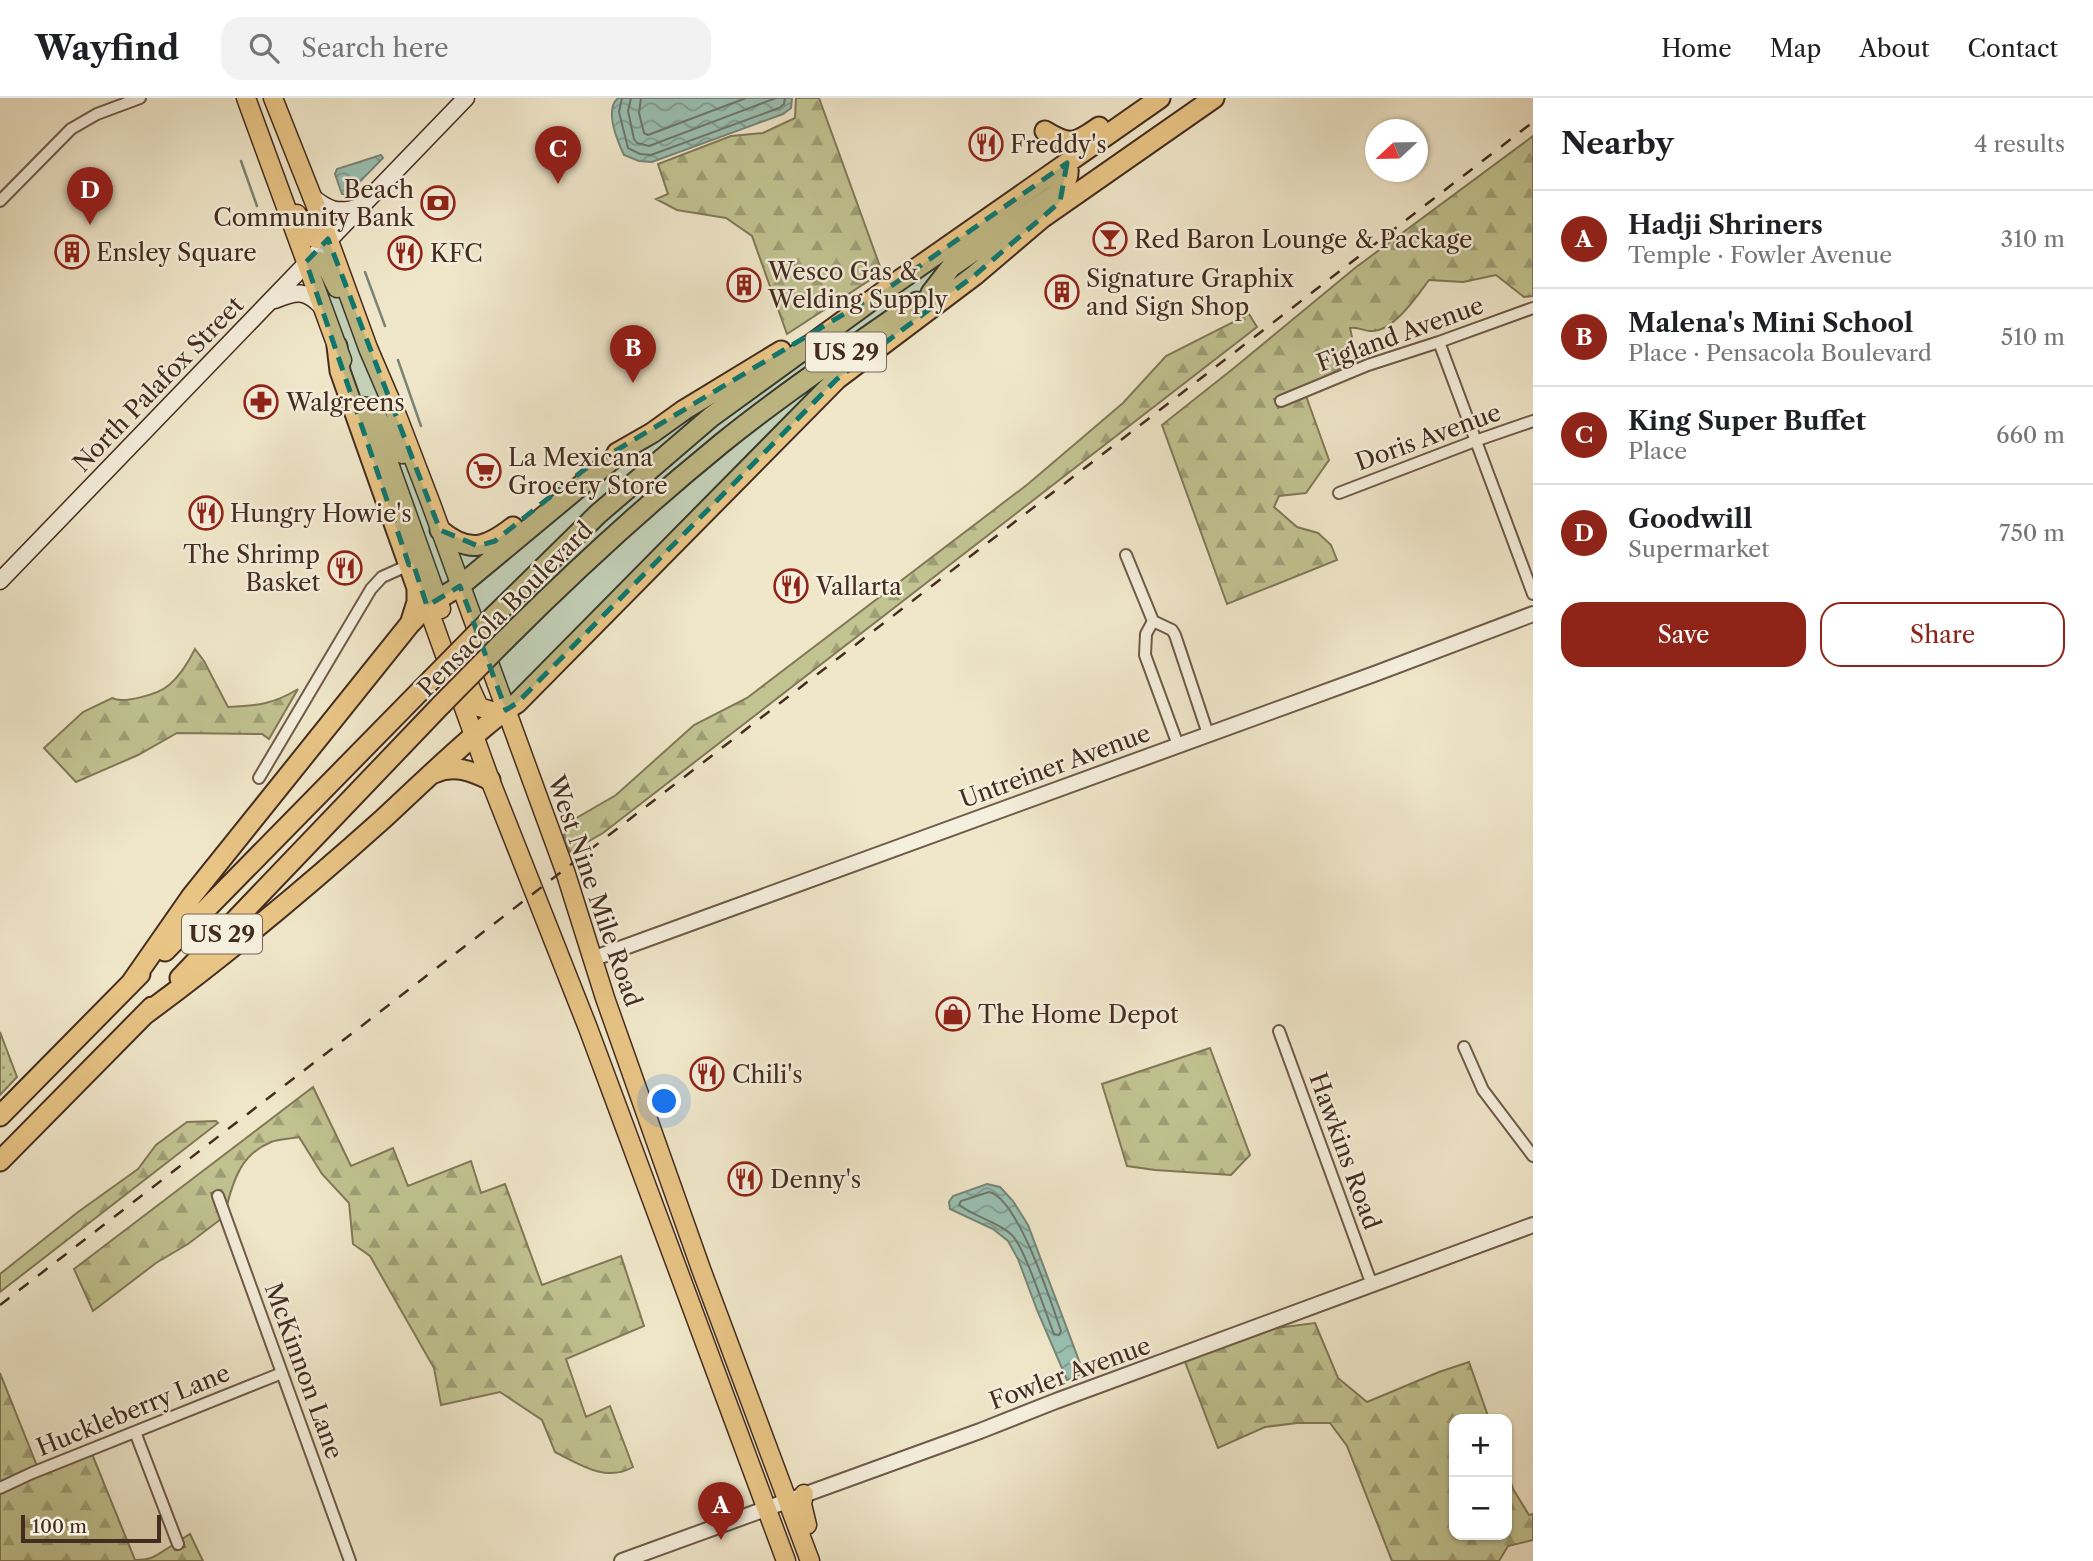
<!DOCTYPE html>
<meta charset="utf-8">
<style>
:root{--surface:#fff;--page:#f2f2f2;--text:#202124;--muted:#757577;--line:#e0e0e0;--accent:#8f2418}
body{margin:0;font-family:"Libre Caslon Text",serif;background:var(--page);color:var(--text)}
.controls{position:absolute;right:21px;bottom:21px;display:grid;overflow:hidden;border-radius:14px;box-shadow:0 2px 5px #0004}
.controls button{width:63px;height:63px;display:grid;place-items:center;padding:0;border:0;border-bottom:2px solid var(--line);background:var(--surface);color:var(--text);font:35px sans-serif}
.compass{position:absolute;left:1365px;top:21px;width:63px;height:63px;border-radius:50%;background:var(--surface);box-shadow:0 2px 5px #0004;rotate:248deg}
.scale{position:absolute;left:21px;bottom:18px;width:140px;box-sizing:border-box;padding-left:7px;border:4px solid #442c20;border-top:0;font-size:19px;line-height:24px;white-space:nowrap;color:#442c20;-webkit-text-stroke:5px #f5efdd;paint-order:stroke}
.you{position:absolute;left:665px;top:1004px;width:24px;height:24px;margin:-18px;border:5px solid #fff;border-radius:50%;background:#1a73e8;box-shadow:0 0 0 10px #1a73e833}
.badge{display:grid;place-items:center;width:46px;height:46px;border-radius:50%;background:var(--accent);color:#fff;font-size:23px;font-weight:700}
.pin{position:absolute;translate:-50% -58px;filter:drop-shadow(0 2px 4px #0008)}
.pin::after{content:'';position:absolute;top:37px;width:24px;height:21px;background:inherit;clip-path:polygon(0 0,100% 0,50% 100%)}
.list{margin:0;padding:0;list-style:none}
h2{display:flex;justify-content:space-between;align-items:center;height:91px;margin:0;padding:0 28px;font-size:30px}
h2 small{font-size:23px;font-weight:400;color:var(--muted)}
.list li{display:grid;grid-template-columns:46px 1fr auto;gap:21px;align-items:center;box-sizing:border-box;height:98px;padding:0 28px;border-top:2px solid var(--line)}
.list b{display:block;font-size:26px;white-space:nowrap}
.list p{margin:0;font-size:23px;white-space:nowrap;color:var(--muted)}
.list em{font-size:23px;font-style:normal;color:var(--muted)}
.actions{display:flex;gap:14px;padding:21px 28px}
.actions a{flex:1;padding:16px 0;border:2px solid var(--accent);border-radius:21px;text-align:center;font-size:24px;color:var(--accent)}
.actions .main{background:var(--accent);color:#fff}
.icon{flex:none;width:38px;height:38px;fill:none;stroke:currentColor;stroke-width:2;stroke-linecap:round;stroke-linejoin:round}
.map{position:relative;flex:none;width:1533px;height:1463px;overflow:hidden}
header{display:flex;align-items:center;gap:42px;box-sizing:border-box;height:98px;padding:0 35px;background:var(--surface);border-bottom:2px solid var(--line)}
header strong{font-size:33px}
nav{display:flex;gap:38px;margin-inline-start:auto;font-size:24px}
.search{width:490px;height:63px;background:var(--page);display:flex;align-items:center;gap:18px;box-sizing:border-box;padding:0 24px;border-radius:21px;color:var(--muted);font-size:26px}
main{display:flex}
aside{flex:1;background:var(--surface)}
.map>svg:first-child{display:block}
.grass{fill:url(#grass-dots);stroke:#827858;stroke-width:2}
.forest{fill:url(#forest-firs);stroke:#827858;stroke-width:2}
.water{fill:url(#water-waves);stroke:#788578;stroke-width:2}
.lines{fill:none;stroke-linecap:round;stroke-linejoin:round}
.shore{stroke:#6f766a;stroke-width:2}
.stream{stroke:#788578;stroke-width:2.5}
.minor-casing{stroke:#6f5b4a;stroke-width:14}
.tertiary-casing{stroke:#6f5b4a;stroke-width:18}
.secondary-casing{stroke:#442c20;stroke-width:19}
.primary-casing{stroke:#442c20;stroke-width:21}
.trunk-casing{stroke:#442c20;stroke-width:23}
.minor{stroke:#f5efdd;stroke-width:10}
.tertiary{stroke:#f5efdd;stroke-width:14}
.secondary{stroke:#f5efdd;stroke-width:16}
.primary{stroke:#e8c485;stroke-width:18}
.trunk{stroke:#e8c485;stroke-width:19}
.rail{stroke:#442c20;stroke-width:2.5;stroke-dasharray:12 12;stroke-linecap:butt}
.trunk-bridge-casing{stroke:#442c20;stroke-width:23;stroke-linecap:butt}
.trunk-bridge{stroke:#e8c485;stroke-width:19}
.marked{fill:#0f766e;fill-opacity:0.2;stroke:#0f766e;stroke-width:5;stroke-dasharray:14 9;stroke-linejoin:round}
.labels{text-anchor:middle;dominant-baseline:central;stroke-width:5;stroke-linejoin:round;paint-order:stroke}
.shield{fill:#f5efdd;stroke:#796659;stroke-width:2}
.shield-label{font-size:23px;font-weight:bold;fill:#442c20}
.poi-label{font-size:24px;fill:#442c20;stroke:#f5efdd;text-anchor:start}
.street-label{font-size:24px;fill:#442c20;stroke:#f5efdd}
</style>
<header>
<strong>Wayfind</strong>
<div class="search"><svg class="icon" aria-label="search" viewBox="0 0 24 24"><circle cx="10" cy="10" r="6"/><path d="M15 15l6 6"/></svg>Search here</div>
<nav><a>Home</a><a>Map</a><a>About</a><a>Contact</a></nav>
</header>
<main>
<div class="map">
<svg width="1533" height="1463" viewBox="0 0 1533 1463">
<defs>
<pattern id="grass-dots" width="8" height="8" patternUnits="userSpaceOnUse" patternTransform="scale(1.75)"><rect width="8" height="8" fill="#c1c391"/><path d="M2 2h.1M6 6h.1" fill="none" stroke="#9e9f76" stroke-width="1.8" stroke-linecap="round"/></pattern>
<pattern id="forest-firs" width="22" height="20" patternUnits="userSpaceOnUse" patternTransform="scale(1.75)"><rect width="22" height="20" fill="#c1c391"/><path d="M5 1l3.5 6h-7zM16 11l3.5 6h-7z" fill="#9e9f76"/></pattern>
<pattern id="water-waves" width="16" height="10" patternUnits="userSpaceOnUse" patternTransform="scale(1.75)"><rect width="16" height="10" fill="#9ac0b3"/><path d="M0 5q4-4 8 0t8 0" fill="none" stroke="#7f9c91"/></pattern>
</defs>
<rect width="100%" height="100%" fill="#f0e7ca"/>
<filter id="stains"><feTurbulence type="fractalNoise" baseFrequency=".00286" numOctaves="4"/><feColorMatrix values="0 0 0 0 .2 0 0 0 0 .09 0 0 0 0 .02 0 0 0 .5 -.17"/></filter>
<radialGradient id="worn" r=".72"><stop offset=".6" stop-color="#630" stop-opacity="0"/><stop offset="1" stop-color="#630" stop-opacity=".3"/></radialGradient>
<!-- grass -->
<path class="grass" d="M 0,934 L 17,979 L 0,997 Z"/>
<!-- forest -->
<path class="forest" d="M 796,0 L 819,0 L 882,174 L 787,236 L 752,138 L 726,120 L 677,112 L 656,101 L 668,96 L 658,66 L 731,38 L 763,35 L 795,20 Z
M 1533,38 L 1533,198 L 1524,199 L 1496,177 L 1463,184 L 1429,182 C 1417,198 1394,233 1372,233 C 1364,234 1359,228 1350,230 L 1357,263 L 1319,282 L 1274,301 L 1278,310 L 1306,298 L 1329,362 L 1306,395 L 1279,398 L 1274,409 L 1297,429 L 1318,435 L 1331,447 L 1337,462 L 1227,506 L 1162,327 L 1234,270 L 1355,170 Z
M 1249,216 L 1257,229 L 603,735 L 570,754 L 564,737 L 573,722 L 616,697 L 694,627 L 747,600 L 1028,386 L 1123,305 L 1166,258 Z
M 195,551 L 204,563 L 228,609 C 256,608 274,606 298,591 L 269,641 L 262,636 L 177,635 L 138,657 L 76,684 L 44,650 L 83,614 L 112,600 C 124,606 159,596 169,587 C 181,577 188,565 195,551 Z
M 1210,950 L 1250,1057 L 1231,1077 L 1155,1072 L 1127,1068 L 1102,986 Z
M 313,989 L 351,1068 L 393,1050 L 408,1088 L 471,1063 L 481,1095 L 505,1086 L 542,1187 L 621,1158 L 644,1228 L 566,1261 L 586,1319 L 610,1308 L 633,1369 C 606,1385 579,1366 555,1354 L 542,1322 L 500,1294 L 441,1307 L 434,1270 L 370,1158 L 353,1146 L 349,1105 L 322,1076 L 299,1039 C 290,1041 279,1041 271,1044 C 242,1056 234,1080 227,1107 L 221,1092 L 211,1095 L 221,1121 L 188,1146 L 156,1165 L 93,1213 L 74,1171 Z
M 216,1023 L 218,1025 L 0,1194 L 0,1176 L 78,1114 L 138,1071 L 156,1047 L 187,1024 Z
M 1315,1225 L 1338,1280 L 1367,1304 L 1439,1274 L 1469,1264 L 1489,1321 L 1454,1321 L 1454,1437 L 1507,1437 L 1507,1372 L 1513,1391 L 1529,1417 L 1533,1416 L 1533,1442 L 1508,1448 L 1499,1463 L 1392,1463 L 1347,1348 L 1330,1325 L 1297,1325 L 1265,1329 L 1218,1350 L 1184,1261 L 1268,1231 Z
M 0,1275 L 37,1368 L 0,1385 Z
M 92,1356 L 135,1462 C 155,1462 157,1456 173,1447 L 175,1452 L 185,1449 L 182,1441 L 190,1436 L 203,1463 L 0,1463 L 0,1396 L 34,1379 Z"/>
<!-- water -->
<path class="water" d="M 618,0 L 792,0 L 791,10 L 783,16 L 652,64 L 639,63 L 624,57 C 617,42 604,12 618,0 Z
M 381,57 L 383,60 L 347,97 L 342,96 L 335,76 L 337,71 Z
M 987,1086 L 1000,1089 L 1013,1103 L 1028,1127 L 1084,1276 L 1067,1282 L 1037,1212 L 1018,1161 L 1008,1143 L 993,1131 L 950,1111 L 949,1104 L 953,1098 Z"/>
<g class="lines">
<!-- shore -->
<path class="shore" d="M 622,0 L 619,14 L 628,50 L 640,56 L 651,57 L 779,10 L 784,6 L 785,0
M 631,0 L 628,13 L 634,41 L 637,45 L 649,48 L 776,0
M 641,0 L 639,15 L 644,35 L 648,37 L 746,0
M 989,1094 C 1018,1100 1051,1204 1061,1233 L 1059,1237 L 1054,1236 C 1045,1214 1025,1149 1011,1136 C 996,1123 975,1119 959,1107 L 961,1103 Z"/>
<!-- stream -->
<path class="stream" d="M 241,63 L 257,108
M 365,174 L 385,228
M 398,262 L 421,328"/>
<defs>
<path id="minor" d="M 0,103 L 71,31 L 97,16 L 140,0
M 1439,244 L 1533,496
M 1281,303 L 1368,267 L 1439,244 L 1533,210
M 1339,395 L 1475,343 L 1533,323
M 1126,457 L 1153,523 L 1172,532 L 1175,537 L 1208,636
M 1153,523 L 1146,536 L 1145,557 L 1178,647
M 259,680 L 371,491 L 382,479 L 411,466
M 1279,933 L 1372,1187
M 1464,949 L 1483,992 L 1533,1058
M 218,1098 L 350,1463
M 135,1334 L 178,1446
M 0,1390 L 32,1375 L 282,1275"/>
<path id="tertiary" d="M 592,861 L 1377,575 L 1533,516
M 622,1463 L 980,1333 L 1056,1303 L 1533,1127"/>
<path id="secondary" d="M 311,98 C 328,112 338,116 359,109
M 275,202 C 296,193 306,191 323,210
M 0,483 L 466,0"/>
<path id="primary" d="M 246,0 L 342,262
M 273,0 L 321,121 L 368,250 L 398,320 L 431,406 L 565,773 L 605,900 L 701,1171 L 810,1463
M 297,116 C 304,131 310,145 328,141
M 306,164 L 319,163 L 327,170 L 337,190
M 359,308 L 370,309 L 402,356
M 366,328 L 387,360 L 441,511
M 423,496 L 490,682 L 588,930 L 786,1463
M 466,580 L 479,609 L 492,613 L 506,612
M 804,1396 L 802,1406 L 807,1427"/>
<path id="trunk" d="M 1045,33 C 1071,49 1076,45 1099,29
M 1032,127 L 1214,0
M 931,195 L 951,169 L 1056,96 C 1065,86 1071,79 1067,65
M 337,248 L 340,273 L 417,490 L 417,504 L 411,523
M 617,355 L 652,335 L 684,312 L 781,253
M 440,432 C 469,456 486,450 513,429
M 495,517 L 598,416 L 711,319 L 894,186 L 1160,0
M 504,543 C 574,473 646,407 722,345 C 784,295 851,250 917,204
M 434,675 C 454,666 472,673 490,682
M 165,853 L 431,582
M 180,880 L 441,607
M 131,885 L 191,799 L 409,527 L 427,508 L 460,488 L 626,350
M 144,917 C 227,856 306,790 383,721 C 412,694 440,667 470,641 C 485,629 500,615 517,605 L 837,281 L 975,177 L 1042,120
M 0,1018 L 140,876
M 0,1063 L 152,909"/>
</defs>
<!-- minor casing -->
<use href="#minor" class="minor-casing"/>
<!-- tertiary casing -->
<use href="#tertiary" class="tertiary-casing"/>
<!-- secondary casing -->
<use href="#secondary" class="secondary-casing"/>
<!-- primary casing -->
<use href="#primary" class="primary-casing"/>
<!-- trunk casing -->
<use href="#trunk" class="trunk-casing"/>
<!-- minor -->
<use href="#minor" class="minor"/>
<!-- tertiary -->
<use href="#tertiary" class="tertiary"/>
<!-- secondary -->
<use href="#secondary" class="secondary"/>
<!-- primary -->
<use href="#primary" class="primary"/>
<!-- trunk -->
<use href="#trunk" class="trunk"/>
<!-- rail -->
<path class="rail" d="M 0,1207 L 1533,24"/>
<defs>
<path id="trunk-bridge" d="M 431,582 L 495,517
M 441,607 L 504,543"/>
</defs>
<!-- trunk-bridge casing -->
<use href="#trunk-bridge" class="trunk-bridge-casing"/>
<!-- trunk-bridge -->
<use href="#trunk-bridge" class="trunk-bridge"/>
</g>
<!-- marked area -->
<path class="marked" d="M 1067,65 L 1060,104 L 975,177 L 837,281 L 517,605 L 506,612 L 460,488 L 427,508 L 413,465 L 409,467 L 306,164 L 328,141 L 440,432 L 478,448 L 495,443 L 585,371 L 894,186 Z"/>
<!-- icons -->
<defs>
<symbol id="restaurant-ring" viewBox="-11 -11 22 22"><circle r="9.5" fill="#f5efdd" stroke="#8f2418" stroke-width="1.5"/><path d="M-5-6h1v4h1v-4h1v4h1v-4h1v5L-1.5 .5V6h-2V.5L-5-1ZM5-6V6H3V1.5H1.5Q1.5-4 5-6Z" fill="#8f2418"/></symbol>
<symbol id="bank-ring" viewBox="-11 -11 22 22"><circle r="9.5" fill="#f5efdd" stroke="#8f2418" stroke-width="1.5"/><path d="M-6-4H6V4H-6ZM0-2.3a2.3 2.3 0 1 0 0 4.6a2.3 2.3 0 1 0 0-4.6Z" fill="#8f2418"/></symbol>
<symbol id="bar-ring" viewBox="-11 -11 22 22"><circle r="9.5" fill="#f5efdd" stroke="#8f2418" stroke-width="1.5"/><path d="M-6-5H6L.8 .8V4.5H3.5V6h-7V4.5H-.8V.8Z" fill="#8f2418"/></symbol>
<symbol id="building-ring" viewBox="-11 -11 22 22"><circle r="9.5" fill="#f5efdd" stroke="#8f2418" stroke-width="1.5"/><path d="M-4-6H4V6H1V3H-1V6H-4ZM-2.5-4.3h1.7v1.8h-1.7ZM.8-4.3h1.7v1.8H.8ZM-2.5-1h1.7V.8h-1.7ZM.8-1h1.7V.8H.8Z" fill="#8f2418"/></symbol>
<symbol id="pharmacy-ring" viewBox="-11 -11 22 22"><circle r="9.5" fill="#f5efdd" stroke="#8f2418" stroke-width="1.5"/><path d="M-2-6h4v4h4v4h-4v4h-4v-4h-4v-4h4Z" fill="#8f2418"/></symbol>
<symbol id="supermarket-ring" viewBox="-11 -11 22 22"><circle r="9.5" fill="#f5efdd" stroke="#8f2418" stroke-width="1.5"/><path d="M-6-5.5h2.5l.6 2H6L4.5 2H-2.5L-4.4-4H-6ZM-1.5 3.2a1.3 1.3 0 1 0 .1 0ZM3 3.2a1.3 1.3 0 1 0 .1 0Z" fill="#8f2418"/></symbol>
<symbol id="shop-ring" viewBox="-11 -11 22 22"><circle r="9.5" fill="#f5efdd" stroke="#8f2418" stroke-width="1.5"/><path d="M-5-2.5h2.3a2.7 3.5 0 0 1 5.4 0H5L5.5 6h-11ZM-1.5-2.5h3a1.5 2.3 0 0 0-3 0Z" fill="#8f2418"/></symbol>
</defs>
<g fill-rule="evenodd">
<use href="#restaurant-ring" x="967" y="27" width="38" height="38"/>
<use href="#bank-ring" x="419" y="86" width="38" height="38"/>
<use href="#bar-ring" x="1091" y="122" width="38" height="38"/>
<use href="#building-ring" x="53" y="135" width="38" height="38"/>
<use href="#restaurant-ring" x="386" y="136" width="38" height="38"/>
<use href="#building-ring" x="725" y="168" width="38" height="38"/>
<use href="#building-ring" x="1043" y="175" width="38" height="38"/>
<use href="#pharmacy-ring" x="242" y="285" width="38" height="38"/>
<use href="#supermarket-ring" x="465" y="354" width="38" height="38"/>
<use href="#restaurant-ring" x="187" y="396" width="38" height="38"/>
<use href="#restaurant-ring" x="326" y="451" width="38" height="38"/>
<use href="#restaurant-ring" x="772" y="469" width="38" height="38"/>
<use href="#shop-ring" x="934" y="897" width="38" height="38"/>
<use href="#restaurant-ring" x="688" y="957" width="38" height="38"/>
<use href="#restaurant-ring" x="726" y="1062" width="38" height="38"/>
</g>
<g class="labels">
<!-- shield labels -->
<g class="shield">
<rect x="806" y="234.5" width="80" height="39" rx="5"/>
<rect x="182" y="816.5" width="80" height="39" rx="5"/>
</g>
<g class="shield-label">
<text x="846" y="254">US 29</text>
<text x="222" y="836">US 29</text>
</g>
<!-- poi labels -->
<g class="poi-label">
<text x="1010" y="46">Freddy's</text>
<text x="414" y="91" text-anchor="end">Beach<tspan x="414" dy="28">Community Bank</tspan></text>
<text x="1134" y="141">Red Baron Lounge &amp; Package</text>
<text x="96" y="154">Ensley Square</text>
<text x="430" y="155">KFC</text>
<text x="768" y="173">Wesco Gas &amp;<tspan x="768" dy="28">Welding Supply</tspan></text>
<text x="1086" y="180">Signature Graphix<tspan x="1086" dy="28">and Sign Shop</tspan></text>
<text x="286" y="304">Walgreens</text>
<text x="508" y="359">La Mexicana<tspan x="508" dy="28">Grocery Store</tspan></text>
<text x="230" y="415">Hungry Howie's</text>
<text x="320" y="456" text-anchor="end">The Shrimp<tspan x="320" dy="28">Basket</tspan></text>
<text x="816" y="488">Vallarta</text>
<text x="978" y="916">The Home Depot</text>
<text x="732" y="976">Chili's</text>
<text x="770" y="1081">Denny's</text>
</g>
<!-- street labels -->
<g class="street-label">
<text transform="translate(1400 236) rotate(-20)">Figland Avenue</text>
<text transform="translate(158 286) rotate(-46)">North Palafox Street</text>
<text transform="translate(1428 339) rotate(-20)">Doris Avenue</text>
<text transform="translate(505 511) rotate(-45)">Pensacola Boulevard</text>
<text transform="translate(1055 668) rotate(-20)">Untreiner Avenue</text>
<text transform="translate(595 793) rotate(71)">West Nine Mile Road</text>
<text transform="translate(1345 1053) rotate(70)">Hawkins Road</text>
<text transform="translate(304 1273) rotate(70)">McKinnon Lane</text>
<text transform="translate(1070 1275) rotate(-20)">Fowler Avenue</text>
<text transform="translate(133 1312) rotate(-22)">Huckleberry Lane</text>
</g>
</g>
<rect width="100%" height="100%" filter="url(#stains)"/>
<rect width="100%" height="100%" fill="url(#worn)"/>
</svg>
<div class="controls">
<button>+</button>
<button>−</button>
</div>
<svg class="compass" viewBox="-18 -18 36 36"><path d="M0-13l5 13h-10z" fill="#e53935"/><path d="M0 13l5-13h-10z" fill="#757577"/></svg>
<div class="scale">100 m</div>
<div class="you"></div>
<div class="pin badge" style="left:721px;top:1442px">A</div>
<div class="pin badge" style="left:633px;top:285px">B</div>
<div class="pin badge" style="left:558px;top:86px">C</div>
<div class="pin badge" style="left:90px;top:127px">D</div>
</div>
<aside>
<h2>Nearby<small>4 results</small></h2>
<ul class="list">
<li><span class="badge">A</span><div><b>Hadji Shriners</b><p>Temple · Fowler Avenue</p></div><em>310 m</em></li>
<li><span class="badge">B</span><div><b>Malena's Mini School</b><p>Place · Pensacola Boulevard</p></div><em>510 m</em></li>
<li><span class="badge">C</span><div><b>King Super Buffet</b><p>Place</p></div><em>660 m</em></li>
<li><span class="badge">D</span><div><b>Goodwill</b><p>Supermarket</p></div><em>750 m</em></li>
</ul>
<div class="actions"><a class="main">Save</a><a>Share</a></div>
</aside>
</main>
